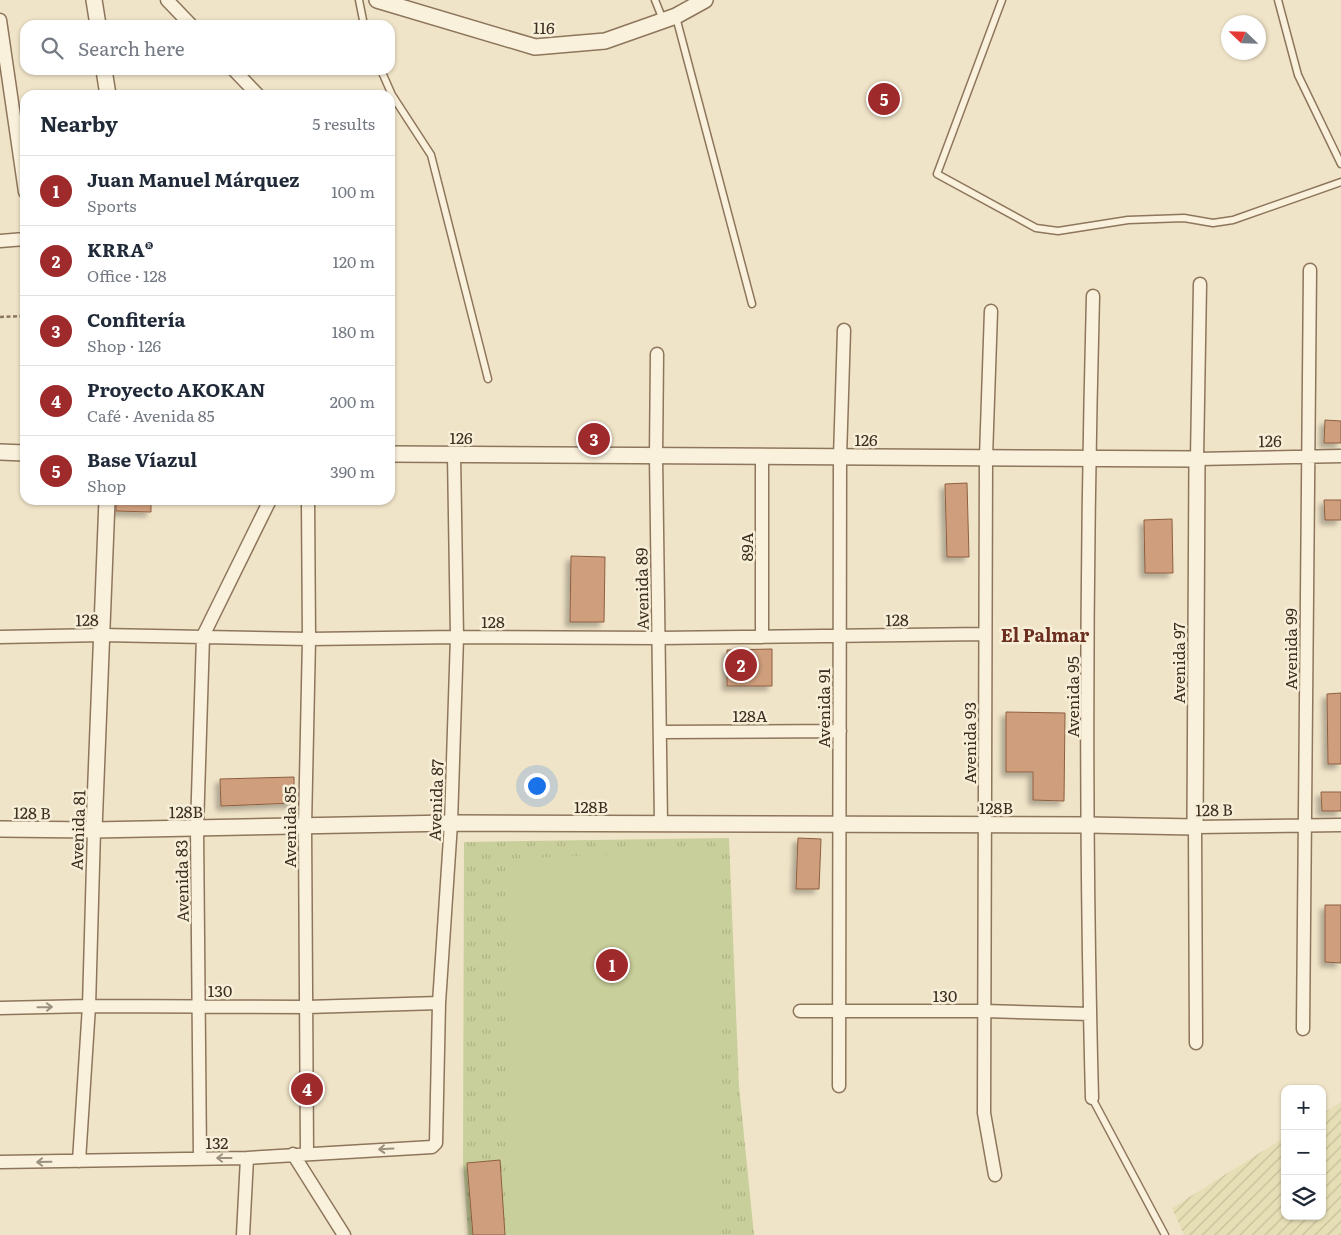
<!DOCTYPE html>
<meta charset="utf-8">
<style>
:root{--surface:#fff;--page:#f2f2f3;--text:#1f2937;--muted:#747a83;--line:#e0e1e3;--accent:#9e2a2b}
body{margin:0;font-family:Literata,serif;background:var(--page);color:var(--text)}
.controls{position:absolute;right:15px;bottom:15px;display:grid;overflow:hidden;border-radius:10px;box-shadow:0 1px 4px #0004}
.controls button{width:45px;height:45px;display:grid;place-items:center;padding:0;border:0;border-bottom:1px solid var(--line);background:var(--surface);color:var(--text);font:25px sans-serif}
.compass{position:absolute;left:1221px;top:15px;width:45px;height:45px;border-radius:50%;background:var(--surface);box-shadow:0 1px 4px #0004;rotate:293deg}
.you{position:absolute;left:536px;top:785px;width:18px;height:18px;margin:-12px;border:4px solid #fff;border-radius:50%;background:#1a73e8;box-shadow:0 0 0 8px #1a73e833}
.badge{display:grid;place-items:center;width:32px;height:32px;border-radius:50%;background:var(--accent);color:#fff;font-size:16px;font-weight:700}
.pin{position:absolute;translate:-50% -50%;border:2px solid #fff;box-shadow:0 1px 5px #0006}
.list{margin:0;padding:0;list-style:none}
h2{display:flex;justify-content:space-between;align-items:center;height:65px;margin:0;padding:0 20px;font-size:21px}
h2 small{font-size:16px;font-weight:400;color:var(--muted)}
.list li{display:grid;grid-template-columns:32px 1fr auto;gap:15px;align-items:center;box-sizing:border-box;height:70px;padding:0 20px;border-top:1px solid var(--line)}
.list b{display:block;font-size:19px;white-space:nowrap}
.list p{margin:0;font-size:16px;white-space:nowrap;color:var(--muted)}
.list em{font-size:16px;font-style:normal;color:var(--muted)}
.icon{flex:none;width:28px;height:28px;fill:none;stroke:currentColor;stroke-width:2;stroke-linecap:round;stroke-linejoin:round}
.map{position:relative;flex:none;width:1341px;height:1235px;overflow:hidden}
.search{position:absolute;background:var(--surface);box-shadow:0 1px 4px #0004;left:20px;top:20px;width:375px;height:55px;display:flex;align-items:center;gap:12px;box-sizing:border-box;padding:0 18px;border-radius:15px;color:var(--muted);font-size:19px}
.panel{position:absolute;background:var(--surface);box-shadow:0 1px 4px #0004;left:20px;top:90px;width:375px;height:415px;border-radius:15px}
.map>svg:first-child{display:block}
.farmland{fill:url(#farmland-furrows)}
.grass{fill:url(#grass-tufts)}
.pitch{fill:#c9cf9b}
.building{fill:#cf9f7d;stroke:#8d5f41;filter:url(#shadow)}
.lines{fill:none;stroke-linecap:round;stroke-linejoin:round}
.service-casing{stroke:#8d765c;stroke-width:9}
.minor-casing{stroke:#8d765c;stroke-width:15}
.tertiary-casing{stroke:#8d765c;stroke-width:18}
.path{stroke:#8d765c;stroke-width:2.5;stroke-dasharray:4 2.5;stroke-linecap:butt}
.service{stroke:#faf1dc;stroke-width:6}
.minor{stroke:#faf1dc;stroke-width:12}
.tertiary{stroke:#faf1dc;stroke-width:15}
.oneway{stroke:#9c907e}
.labels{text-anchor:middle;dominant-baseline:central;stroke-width:5;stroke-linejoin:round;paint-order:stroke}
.street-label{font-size:16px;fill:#3d2e20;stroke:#f7eed8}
.neighbourhood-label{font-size:18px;font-weight:bold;fill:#6b2e1e;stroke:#f7eed8}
</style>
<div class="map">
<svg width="1341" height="1235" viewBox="0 0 1341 1235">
<defs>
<pattern id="farmland-furrows" width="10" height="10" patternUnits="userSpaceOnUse" patternTransform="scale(1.25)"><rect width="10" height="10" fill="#e6deb5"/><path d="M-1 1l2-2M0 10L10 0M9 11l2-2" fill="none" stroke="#c6bf9b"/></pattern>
<pattern id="grass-tufts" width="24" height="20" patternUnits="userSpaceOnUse" patternTransform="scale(1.25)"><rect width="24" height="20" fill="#c9cf9b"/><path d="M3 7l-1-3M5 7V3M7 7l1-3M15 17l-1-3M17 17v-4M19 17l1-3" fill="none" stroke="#aeb285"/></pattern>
<filter id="shadow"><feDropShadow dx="-4.5" dy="4.5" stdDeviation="2.5" flood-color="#0004"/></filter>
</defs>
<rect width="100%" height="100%" fill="#f0e4c8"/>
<!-- farmland -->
<path class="farmland" d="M 1341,1102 L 1341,1235 L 1184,1235 L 1172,1208 L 1285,1137 L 1285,1216 L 1322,1216 L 1322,1114 Z"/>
<!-- grass -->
<path class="grass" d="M 729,838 L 739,1086 L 754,1235 L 468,1235 L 463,1162 L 464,842 Z"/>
<!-- pitch -->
<path class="pitch" d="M 717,850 L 718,1235 L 512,1235 L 505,859 Z"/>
<!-- building -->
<path class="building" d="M 1325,420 L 1341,421 L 1341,443 L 1324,443 Z
M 967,483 L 969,557 L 947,557 L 945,484 Z
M 116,500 L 151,500 L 151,512 L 116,511 Z
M 1324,500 L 1341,500 L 1341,520 L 1325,520 Z
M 1172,519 L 1173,573 L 1145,573 L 1144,520 Z
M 571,556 L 605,557 L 604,622 L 570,622 Z
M 772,649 L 772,686 L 727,686 L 727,650 Z
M 1341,693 L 1341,764 L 1328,764 L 1327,694 Z
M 1006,712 L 1065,713 L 1064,801 L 1033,800 L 1033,772 L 1006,772 Z
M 294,777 L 294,803 L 221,806 L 220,779 Z
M 1321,792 L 1341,792 L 1341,811 L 1322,811 Z
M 798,838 L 821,839 L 819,889 L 796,889 Z
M 1325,905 L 1341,905 L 1341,963 L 1325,962 Z
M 500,1160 L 505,1235 L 473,1235 L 467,1163 Z"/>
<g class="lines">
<defs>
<path id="service" d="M 359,0 L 364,25
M 655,0 L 663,20
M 1002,0 L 937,174 L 1036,228 L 1058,231 L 1128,220 L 1184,218 L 1213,223 L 1233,220 L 1341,182
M 1278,0 L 1298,75 L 1341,164
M 676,17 L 752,304
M 381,70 L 392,95 L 431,155 L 488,379
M 1092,1098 L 1165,1235"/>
<path id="minor" d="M 167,0 L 191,25
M 0,20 L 25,192
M 234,70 L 258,95
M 0,241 L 25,239
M 1200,284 L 1197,459 L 1341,456
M 991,311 L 986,457 L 984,1113 L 995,1175
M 657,354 L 656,456 L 661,824
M 762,456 L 762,637
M 0,637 L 102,635 L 309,639 L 457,637 L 658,638 L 985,634
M 661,732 L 840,731
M 0,1008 L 89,1006 L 307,1007 L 439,1003
M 800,1011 L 985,1011 L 1090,1014
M 1303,1029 L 1310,270
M 1196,1043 L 1195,827 L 1341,825
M 839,1086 L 840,457 L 844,330
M 1092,1098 C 1085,831 1086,563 1093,296
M 293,1154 L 344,1235
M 307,1154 L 305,826 L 309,639 L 308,500
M 200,1158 L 197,828 L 203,636 L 270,500
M 79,1161 L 89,1006 L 94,830
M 0,1162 L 247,1158 L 432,1147 L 436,1143 L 439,1003 L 451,823 L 457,637 L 454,454
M 243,1235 L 247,1158"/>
<path id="tertiary" d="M 94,0 L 98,25
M 377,0 L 535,47 L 605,41 L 676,16 L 705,0
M 104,70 L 108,95
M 0,452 L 25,453
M 0,829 L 94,830 L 451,823 L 1088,825 L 1195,827 L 1197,459 L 390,454
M 94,830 L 107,500"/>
</defs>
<!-- service casing -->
<use href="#service" class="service-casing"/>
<!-- minor casing -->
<use href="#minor" class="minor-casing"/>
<!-- tertiary casing -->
<use href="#tertiary" class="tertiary-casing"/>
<!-- path -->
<path class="path" d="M 0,317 L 25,316"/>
<!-- service -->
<use href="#service" class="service"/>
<!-- minor -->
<use href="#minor" class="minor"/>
<!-- tertiary -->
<use href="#tertiary" class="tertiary"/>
</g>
<!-- one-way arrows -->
<defs><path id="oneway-shaft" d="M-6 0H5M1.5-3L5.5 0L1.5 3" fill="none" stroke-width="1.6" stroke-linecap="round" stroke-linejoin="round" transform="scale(1.25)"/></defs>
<g class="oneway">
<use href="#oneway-shaft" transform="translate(45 1007) rotate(-1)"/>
<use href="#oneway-shaft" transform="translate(386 1149) rotate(177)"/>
<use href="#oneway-shaft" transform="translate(224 1158) rotate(180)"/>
<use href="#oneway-shaft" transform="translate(44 1162) rotate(179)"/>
</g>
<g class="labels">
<!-- street labels -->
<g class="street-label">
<text transform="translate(544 27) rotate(1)">116</text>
<text x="461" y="437">126</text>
<text x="866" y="439">126</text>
<text transform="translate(1270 440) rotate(-1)">126</text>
<text transform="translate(746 547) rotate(-90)">89A</text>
<text transform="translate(641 589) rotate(-91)">Avenida 89</text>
<text transform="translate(87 619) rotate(-1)">128</text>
<text transform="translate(897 619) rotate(-1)">128</text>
<text x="493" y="621">128</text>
<text transform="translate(1290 649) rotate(-90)">Avenida 99</text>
<text transform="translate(1178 663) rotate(-90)">Avenida 97</text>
<text transform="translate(1072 697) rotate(-90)">Avenida 95</text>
<text transform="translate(823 708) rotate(-90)">Avenida 91</text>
<text x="750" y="715">128A</text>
<text transform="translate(969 743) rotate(-90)">Avenida 93</text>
<text transform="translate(435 800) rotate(-88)">Avenida 87</text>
<text x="591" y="806">128B</text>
<text x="996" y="807">128B</text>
<text transform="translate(1214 809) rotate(-1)">128 B</text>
<text transform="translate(186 811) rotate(-1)">128B</text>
<text transform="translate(32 812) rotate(1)">128 B</text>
<text transform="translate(289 827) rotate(-90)">Avenida 85</text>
<text transform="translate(77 830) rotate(-88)">Avenida 81</text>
<text transform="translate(181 881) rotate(-91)">Avenida 83</text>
<text x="220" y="990">130</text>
<text x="945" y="995">130</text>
<text x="217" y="1142">132</text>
</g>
<!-- neighbourhood labels -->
<g class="neighbourhood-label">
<text x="1045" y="634">El Palmar</text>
</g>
</g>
</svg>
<div class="controls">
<button>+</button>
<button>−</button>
<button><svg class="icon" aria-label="layers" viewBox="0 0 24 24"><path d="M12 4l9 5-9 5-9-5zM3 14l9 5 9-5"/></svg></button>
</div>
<svg class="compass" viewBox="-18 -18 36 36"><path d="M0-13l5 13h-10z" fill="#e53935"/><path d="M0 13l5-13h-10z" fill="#747a83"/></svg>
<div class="you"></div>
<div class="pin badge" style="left:612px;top:965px">1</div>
<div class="pin badge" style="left:741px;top:665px">2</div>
<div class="pin badge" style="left:594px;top:439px">3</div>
<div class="pin badge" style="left:307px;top:1089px">4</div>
<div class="pin badge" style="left:884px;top:99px">5</div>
<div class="search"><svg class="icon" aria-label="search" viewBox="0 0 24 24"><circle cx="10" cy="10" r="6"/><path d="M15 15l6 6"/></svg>Search here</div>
<section class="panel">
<h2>Nearby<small>5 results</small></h2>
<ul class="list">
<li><span class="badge">1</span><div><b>Juan Manuel Márquez</b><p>Sports</p></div><em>100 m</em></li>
<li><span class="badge">2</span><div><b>KRRA®</b><p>Office · 128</p></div><em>120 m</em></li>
<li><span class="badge">3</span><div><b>Confitería</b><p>Shop · 126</p></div><em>180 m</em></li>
<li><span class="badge">4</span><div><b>Proyecto AKOKAN</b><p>Café · Avenida 85</p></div><em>200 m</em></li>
<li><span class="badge">5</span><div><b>Base Víazul</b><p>Shop</p></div><em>390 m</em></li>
</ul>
</section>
</div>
